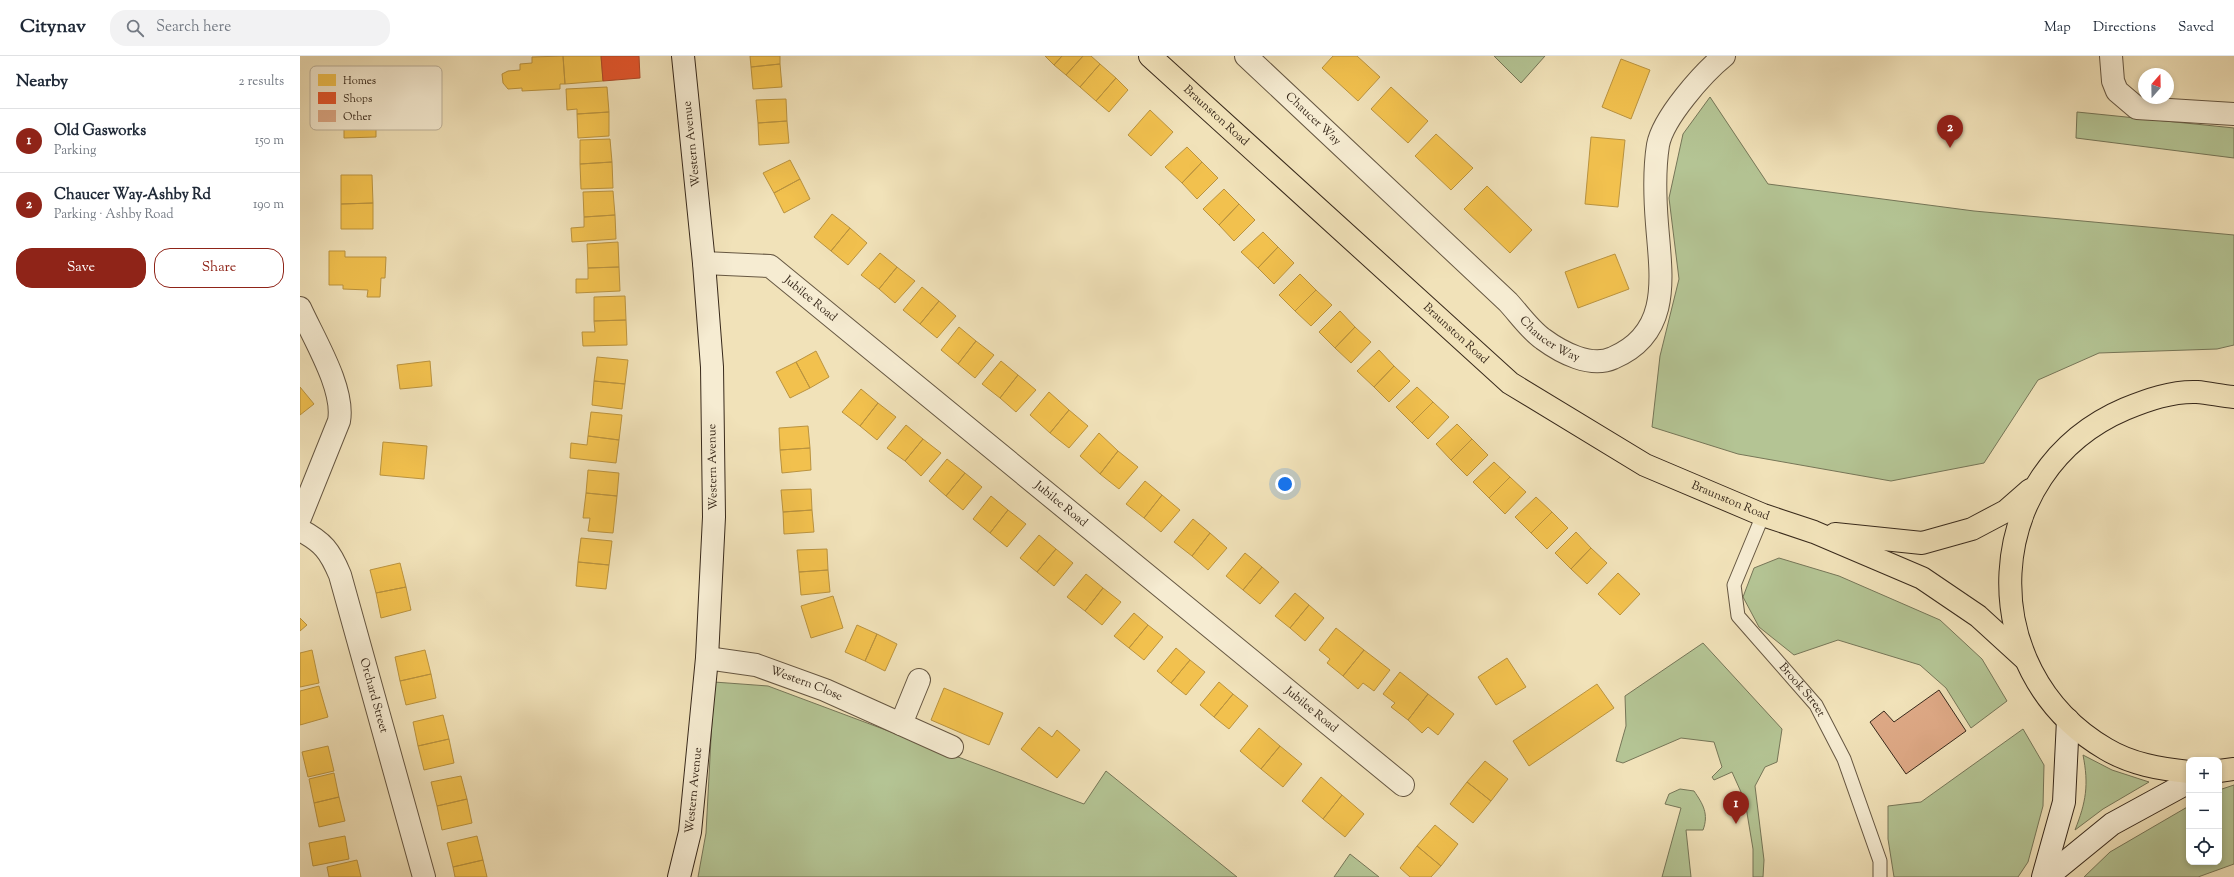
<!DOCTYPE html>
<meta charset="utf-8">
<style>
:root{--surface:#fff;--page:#f2f2f3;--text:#1f2937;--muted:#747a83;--line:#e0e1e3;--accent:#8f2418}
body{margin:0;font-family:"Sorts Mill Goudy",serif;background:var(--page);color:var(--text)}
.controls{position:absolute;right:12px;bottom:12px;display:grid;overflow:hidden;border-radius:8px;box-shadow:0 2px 6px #0003}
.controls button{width:36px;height:36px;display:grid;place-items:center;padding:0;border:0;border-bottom:1px solid var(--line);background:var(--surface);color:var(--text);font:20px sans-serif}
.compass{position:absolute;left:1838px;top:12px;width:36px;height:36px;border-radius:50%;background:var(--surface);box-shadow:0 2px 6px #0003;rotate:20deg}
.you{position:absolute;left:985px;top:428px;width:14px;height:14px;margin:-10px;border:3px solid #fff;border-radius:50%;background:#1a73e8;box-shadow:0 0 0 6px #1a73e833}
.badge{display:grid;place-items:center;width:26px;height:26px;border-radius:50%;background:var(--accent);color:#fff;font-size:13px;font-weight:700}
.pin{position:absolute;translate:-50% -33px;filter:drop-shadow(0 1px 2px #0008)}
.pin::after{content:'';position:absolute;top:21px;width:14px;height:12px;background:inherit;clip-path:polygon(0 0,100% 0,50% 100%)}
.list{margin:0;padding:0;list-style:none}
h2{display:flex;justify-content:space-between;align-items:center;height:52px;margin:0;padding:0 16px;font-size:17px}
h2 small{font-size:13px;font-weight:400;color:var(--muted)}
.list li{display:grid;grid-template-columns:26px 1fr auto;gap:12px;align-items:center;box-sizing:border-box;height:64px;padding:0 16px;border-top:1px solid var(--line)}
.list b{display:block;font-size:15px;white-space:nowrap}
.list p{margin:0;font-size:13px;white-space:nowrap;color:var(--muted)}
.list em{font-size:13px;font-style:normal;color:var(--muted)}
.actions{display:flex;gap:8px;padding:12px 16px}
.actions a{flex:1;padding:9px 0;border:1px solid var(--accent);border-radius:16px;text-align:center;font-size:14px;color:var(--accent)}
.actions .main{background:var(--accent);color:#fff}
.icon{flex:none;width:22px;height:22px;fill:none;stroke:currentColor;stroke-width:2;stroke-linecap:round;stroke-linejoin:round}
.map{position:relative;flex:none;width:1934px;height:821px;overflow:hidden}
header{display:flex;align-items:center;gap:24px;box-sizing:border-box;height:56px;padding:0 20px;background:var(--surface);border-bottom:1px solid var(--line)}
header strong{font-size:19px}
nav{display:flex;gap:22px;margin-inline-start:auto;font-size:14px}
.search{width:280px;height:36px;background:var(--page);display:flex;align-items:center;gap:10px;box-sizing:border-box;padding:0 14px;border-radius:16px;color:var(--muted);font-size:15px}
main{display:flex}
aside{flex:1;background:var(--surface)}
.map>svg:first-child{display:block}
.green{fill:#b4c494;stroke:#767658}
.homes{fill:#f2c14e;stroke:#ba933f}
.shops{fill:#e4572e;stroke:#b04928}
.building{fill:#dea986;stroke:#38291b}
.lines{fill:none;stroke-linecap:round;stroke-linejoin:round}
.lane-casing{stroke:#665742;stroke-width:15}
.street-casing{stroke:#665742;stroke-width:24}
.secondary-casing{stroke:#38291b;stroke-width:24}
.primary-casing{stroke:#38291b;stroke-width:24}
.lane{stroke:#f6ecd2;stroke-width:13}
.street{stroke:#f6ecd2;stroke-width:22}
.secondary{stroke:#f6ecd2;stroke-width:22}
.primary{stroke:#f1e2b9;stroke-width:22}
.labels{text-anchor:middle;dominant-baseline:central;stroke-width:4;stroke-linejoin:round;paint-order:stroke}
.street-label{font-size:12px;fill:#38291b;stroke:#f6ecd2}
.key{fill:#f6ecd2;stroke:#bdb29b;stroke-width:1}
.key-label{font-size:11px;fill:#38291b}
</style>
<header>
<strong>Citynav</strong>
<div class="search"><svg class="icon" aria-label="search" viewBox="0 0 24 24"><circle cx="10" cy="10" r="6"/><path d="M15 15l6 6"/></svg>Search here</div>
<nav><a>Map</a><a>Directions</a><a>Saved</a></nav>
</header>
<main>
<aside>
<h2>Nearby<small>2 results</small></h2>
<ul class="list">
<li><span class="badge">1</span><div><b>Old Gasworks</b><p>Parking</p></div><em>150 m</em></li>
<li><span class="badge">2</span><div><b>Chaucer Way-Ashby Rd</b><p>Parking · Ashby Road</p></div><em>190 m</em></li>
</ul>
<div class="actions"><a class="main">Save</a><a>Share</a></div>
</aside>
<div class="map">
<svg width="1934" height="821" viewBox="0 0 1934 821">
<rect width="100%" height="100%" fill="#f1e2b9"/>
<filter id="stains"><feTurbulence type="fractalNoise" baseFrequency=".005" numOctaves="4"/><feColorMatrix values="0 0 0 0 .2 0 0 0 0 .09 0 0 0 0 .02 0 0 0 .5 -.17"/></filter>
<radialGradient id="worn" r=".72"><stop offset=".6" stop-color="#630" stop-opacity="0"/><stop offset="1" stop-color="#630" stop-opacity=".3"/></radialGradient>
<!-- green -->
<path class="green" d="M 1194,0 L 1245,0 L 1221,27 Z
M 1410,41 L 1468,128 L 1674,155 L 1934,179 L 1934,289 L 1917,293 L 1799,297 L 1738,324 L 1684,407 L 1591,425 L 1438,398 L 1352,371 L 1360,300 L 1379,223 L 1369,142 L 1383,78 Z
M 1777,56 L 1934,72 L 1934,102 L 1776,82 Z
M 1479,502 L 1539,520 L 1640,564 L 1682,603 L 1707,645 L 1671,672 L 1646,632 L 1620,609 L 1538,584 L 1494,599 L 1459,571 L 1443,541 L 1454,512 Z
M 1403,587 L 1482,673 L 1477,706 L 1465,711 L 1455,730 L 1464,804 L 1463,821 L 1453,821 L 1453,793 L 1445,745 L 1432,716 L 1414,724 L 1412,721 L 1422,711 L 1414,686 L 1381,682 L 1323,707 L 1316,705 L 1326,670 L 1325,640 Z
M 414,626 L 468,630 L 784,748 L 806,715 L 937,821 L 398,821 L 406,777 Z
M 1723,673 L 1744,709 L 1743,750 L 1728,806 L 1718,821 L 1594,821 L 1588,783 L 1588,750 L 1621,746 Z
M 1783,699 L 1812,714 L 1849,726 L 1803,753 L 1775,774 C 1786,746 1789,729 1783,699 Z
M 1934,729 L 1934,808 L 1898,821 L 1784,821 L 1810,796 L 1889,750 L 1889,806 L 1919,806 L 1919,734 Z
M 1380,733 L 1394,735 C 1403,748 1409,758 1403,774 L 1386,774 L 1391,821 L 1362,821 L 1381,752 L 1365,748 L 1369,738 Z
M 1050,798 L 1079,821 L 1034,821 Z"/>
<!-- homes -->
<path class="homes" d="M 263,0 L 301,0 L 303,25 L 265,28 Z
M 263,0 L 265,28 L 260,28 L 260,33 L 222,35 L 222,32 L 208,33 L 203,27 L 202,18 L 208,15 L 220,14 L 220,8 L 232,7 L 232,1 Z
M 450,0 L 480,0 L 480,8 L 451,11 Z
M 745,0 L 762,0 L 754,9 Z
M 762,0 L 783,0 L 766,19 L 754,9 Z
M 783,0 L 791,0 L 800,8 L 780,31 L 766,19 Z
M 1033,0 L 1057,0 L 1080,21 L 1058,45 L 1022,12 Z
M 1321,3 L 1350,14 L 1331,63 L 1302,51 Z
M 480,8 L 482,31 L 453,33 L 451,11 Z
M 800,8 L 816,22 L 796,45 L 780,31 Z
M 816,22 L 828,34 L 809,56 L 796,45 Z
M 307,31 L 309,56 L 277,58 L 277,53 L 267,54 L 266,33 Z
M 1091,31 L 1128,65 L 1108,87 L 1071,53 Z
M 486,43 L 487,65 L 458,67 L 456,44 Z
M 850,54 L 873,76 L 851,100 L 828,79 Z
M 44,56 L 76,56 L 76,81 L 44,82 Z
M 309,56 L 309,80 L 278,82 L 277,58 Z
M 487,65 L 489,87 L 459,89 L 458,67 Z
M 1136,78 L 1173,112 L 1151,134 L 1115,100 Z
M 1291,81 L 1325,84 L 1318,151 L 1285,148 Z
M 310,83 L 312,106 L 280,108 L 280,84 Z
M 887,91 L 902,106 L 882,127 L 865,111 Z
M 490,104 L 500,123 L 474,137 L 463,117 Z
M 312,106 L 313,132 L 281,133 L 280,108 Z
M 902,106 L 918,122 L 897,143 L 882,127 Z
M 41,119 L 72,119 L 73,147 L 41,148 Z
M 500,123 L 510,143 L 484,157 L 474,137 Z
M 1187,130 L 1232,174 L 1210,197 L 1164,153 Z
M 924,133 L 939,148 L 919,169 L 903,153 Z
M 313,135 L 315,159 L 284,161 L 283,136 Z
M 73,147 L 73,173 L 41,173 L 41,148 Z
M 939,148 L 955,164 L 934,185 L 919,169 Z
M 532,158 L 550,172 L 531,195 L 514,181 Z
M 315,159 L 316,183 L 272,186 L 271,172 L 284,171 L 284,161 Z
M 550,172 L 567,187 L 548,209 L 531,195 Z
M 963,176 L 978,191 L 958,212 L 941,196 Z
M 318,186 L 319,211 L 288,212 L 287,188 Z
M 978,191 L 994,207 L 974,228 L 958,212 Z
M 29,195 L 45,195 L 45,201 L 86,201 L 85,222 L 81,222 L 80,241 L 67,241 L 68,234 L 43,233 L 43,229 L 29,229 Z
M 580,197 L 597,211 L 579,233 L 561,219 Z
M 1315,198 L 1329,233 L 1278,252 L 1265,216 Z
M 319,211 L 320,235 L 276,237 L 276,223 L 288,223 L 288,212 Z
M 597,211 L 615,225 L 595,247 L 579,233 Z
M 1000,218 L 1016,234 L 995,255 L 979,239 Z
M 622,231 L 639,245 L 620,268 L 603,254 Z
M 1016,234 L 1032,249 L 1011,270 L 995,255 Z
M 325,240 L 326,264 L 294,265 L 294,241 Z
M 639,245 L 656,260 L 637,282 L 620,268 Z
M 1040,255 L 1055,271 L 1035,292 L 1019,276 Z
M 326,264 L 327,289 L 283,290 L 282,276 L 295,276 L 294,265 Z
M 659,271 L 676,285 L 658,308 L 641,294 Z
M 1055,271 L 1071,286 L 1051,307 L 1035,292 Z
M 676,285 L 694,299 L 675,322 L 658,308 Z
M 1079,294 L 1094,310 L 1074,331 L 1057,315 Z
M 516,295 L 529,321 L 510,332 L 496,306 Z
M 297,301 L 328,304 L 325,328 L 294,325 Z
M 130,305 L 132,330 L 100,333 L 97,309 Z
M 701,305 L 718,319 L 700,342 L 682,328 Z
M 496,306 L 510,332 L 490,342 L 476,316 Z
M 1094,310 L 1110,325 L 1089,346 L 1074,331 Z
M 718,319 L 736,334 L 716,356 L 700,342 Z
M 294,325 L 325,328 L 322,353 L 292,349 Z
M 0,331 L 14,348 L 0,359 Z
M 1117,331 L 1133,346 L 1112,367 L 1096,351 Z
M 561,333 L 578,347 L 560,370 L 542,356 Z
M 749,336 L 769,354 L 750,377 L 730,359 Z
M 1133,346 L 1149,361 L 1128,383 L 1112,367 Z
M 578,347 L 596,361 L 577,384 L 560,370 Z
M 769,354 L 788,370 L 769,392 L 750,377 Z
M 291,356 L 322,359 L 319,384 L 288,380 Z
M 1157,368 L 1172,383 L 1151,404 L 1136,388 Z
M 606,369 L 623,383 L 605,405 L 587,392 Z
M 508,370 L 510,392 L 480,394 L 479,372 Z
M 799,377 L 818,395 L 800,418 L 780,400 Z
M 288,380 L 319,384 L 316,407 L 270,402 L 271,387 L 287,389 Z
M 623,383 L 641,397 L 621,420 L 605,405 Z
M 1172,383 L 1188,399 L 1167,420 L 1151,404 Z
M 83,386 L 127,390 L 124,423 L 80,419 Z
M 510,392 L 511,414 L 482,417 L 480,394 Z
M 818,395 L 838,411 L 819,433 L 800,418 Z
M 647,403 L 665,417 L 646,440 L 629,425 Z
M 1194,406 L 1210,421 L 1189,442 L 1173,426 Z
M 288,414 L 319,417 L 317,440 L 286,437 Z
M 665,417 L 682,431 L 663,454 L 646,440 Z
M 1210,421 L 1226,436 L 1205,458 L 1189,442 Z
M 845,425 L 862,439 L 844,462 L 826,448 Z
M 511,433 L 512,454 L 483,456 L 481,434 Z
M 286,437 L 317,440 L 313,477 L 288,475 L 290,462 L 283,462 Z
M 862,439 L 880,454 L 861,476 L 844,462 Z
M 691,440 L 708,454 L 690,477 L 673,463 Z
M 1236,441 L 1252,456 L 1231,477 L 1215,461 Z
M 512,454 L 514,476 L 484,478 L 483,456 Z
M 708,454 L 726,468 L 707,491 L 690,477 Z
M 1252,456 L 1268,472 L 1247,493 L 1231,477 Z
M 893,463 L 910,477 L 892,500 L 874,486 Z
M 1276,476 L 1291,492 L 1271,513 L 1255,497 Z
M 910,477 L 927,492 L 908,514 L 892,500 Z
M 739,479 L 756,493 L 737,516 L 720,502 Z
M 281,482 L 312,485 L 309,509 L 278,506 Z
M 1291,492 L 1307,507 L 1287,528 L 1271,513 Z
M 527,493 L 528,514 L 499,516 L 497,494 Z
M 756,493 L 773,507 L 754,530 L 737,516 Z
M 945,497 L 962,511 L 943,534 L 926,520 Z
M 278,506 L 309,509 L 306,533 L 276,530 Z
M 100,507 L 106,531 L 76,537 L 70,514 Z
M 962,511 L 979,526 L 960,548 L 943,534 Z
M 528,514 L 530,536 L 501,539 L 499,516 Z
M 1318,517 L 1340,538 L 1320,559 L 1298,538 Z
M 786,518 L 803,532 L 785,555 L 767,541 Z
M 106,531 L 111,554 L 81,562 L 76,537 Z
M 803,532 L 821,546 L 802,569 L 785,555 Z
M 995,537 L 1009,549 L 990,572 L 975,560 Z
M 533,540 L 543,572 L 511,582 L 501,550 Z
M 1009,549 L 1024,562 L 1005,585 L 990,572 Z
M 834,557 L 848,569 L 829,592 L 814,580 Z
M 0,562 L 7,569 L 0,575 Z
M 557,569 L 577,578 L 565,605 L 545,596 Z
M 848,569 L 863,581 L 844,604 L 829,592 Z
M 1036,572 L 1064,594 L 1043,620 L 1027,607 L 1030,603 L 1019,594 Z
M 577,578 L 597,588 L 585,615 L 565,605 Z
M 876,592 L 890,604 L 871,627 L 857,615 Z
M 12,594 L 19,627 L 0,631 L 0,597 Z
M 125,594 L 131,618 L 100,625 L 95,601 Z
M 1064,594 L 1090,614 L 1074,635 L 1063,627 L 1058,633 L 1043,620 Z
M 1207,602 L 1226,631 L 1196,649 L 1178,621 Z
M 890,604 L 905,616 L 886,639 L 871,627 Z
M 1100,616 L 1128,638 L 1108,664 L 1091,651 L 1095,647 L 1083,638 Z
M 131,618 L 136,642 L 106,649 L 100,625 Z
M 919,626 L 933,638 L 914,661 L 900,649 Z
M 1297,628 L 1314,652 L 1229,710 L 1213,685 Z
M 19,630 L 28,661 L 0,669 L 0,635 Z
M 644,632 L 703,657 L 689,689 L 631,664 Z
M 933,638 L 948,650 L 929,673 L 914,661 Z
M 1128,638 L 1154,658 L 1138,679 L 1128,671 L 1122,677 L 1108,664 Z
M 143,659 L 149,683 L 118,690 L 113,666 Z
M 739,671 L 752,681 L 757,674 L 780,694 L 757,722 L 721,693 Z
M 959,672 L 980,690 L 961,713 L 940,695 Z
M 149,683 L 154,707 L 124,714 L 118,690 Z
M 28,690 L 34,715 L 8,721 L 2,696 Z
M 980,690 L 1002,708 L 983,731 L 961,713 Z
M 1185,705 L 1208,723 L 1191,745 L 1167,726 Z
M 34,717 L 39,741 L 14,747 L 9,723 Z
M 161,720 L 167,743 L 137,750 L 131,726 Z
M 1021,721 L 1042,739 L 1023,763 L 1002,745 Z
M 1167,726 L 1191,745 L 1173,767 L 1150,748 Z
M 1042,739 L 1064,758 L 1045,781 L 1023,763 Z
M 39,741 L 45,765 L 19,771 L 14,747 Z
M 167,743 L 172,767 L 142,774 L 137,750 Z
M 1135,769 L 1158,788 L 1141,810 L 1117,790 Z
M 45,780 L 49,803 L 13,810 L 9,787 Z
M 177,780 L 183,804 L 153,811 L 147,787 Z
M 1117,790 L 1141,810 L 1131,821 L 1110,821 L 1100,812 Z
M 57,804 L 61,821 L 29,821 L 27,811 Z
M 183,804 L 187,821 L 155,821 L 153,811 Z"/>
<!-- shops -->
<path class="shops" d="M 301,0 L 339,0 L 340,22 L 303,25 Z"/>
<!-- building -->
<path class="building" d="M 1639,634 L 1666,675 L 1606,718 L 1570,666 L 1584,655 L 1594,666 Z"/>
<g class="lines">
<defs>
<g id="lane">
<path id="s1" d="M 1463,459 L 1434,529 L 1438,560 L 1516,649 L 1544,703 L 1580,805 L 1580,821"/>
</g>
<g id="street">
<path id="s2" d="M 946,0 L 1208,246 C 1219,258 1230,274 1243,283 C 1262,297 1291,312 1313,302 C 1372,277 1361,220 1357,168 C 1355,143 1354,114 1358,89 C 1363,62 1403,17 1424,0"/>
<path d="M 1811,0 L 1813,25 L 1817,35 L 1837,52 L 1934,58"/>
<path id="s3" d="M 404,207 L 470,210 L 1103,729"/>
<path d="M 0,252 C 14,283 45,333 39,365 L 0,462"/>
<path id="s4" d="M 0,474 C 23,486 30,495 40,519 L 124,821"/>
<path id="s5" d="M 407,602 L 456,609 L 525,634 L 652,691"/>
<path d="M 601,668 L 619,624"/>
</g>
<g id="secondary">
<path id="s6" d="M 379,821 L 390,776 L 407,602 L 414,461 L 412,311 L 404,207 L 383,0"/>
<path d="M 1743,821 L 1764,746 L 1768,664"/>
<path d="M 1747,821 L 1812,768 L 1889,726"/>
</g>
<g id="primary">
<path id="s7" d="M 850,0 L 1210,327 L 1345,409 L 1463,459 L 1514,476 L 1622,522 L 1678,560 L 1724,602"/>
<path d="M 1535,478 L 1622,487 L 1672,473 L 1706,455 L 1730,434"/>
<path d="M 1919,715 L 1934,713"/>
<path d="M 1889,716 C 1860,713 1831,708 1806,693 C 1671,614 1680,415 1825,353 C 1847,344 1872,335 1897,336 C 1909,337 1922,340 1934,341"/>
</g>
</defs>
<!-- lane casing -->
<use href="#lane" class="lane-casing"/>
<!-- street casing -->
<use href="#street" class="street-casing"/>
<!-- secondary casing -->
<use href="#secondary" class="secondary-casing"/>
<!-- primary casing -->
<use href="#primary" class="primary-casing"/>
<!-- lane -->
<use href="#lane" class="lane"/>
<!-- street -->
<use href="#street" class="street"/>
<!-- secondary -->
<use href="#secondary" class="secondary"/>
<!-- primary -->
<use href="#primary" class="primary"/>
</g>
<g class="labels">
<!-- street labels -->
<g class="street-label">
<text stroke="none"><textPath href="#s7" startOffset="89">Braunston Road</textPath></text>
<text stroke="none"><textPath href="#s2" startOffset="92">Chaucer Way</textPath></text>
<text transform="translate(392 88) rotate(-96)">Western Avenue</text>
<text stroke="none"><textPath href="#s3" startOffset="118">Jubilee Road</textPath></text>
<text stroke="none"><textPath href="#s7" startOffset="413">Braunston Road</textPath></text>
<text stroke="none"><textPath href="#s2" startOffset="416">Chaucer Way</textPath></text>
<text transform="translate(413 411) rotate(-91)">Western Avenue</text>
<text stroke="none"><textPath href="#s7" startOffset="737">Braunston Road</textPath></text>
<text stroke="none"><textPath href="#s3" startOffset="442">Jubilee Road</textPath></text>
<text stroke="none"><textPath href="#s5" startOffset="103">Western Close</textPath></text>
<text stroke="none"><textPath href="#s1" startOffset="205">Brook Street</textPath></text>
<text stroke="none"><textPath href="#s4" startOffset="187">Orchard Street</textPath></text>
<text stroke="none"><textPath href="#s3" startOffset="766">Jubilee Road</textPath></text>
<text stroke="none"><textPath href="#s6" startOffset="88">Western Avenue</textPath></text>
</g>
</g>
<!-- legend -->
<rect x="10" y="10" width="132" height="64" rx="6" class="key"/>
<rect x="18" y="18" width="18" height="12" fill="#f2c14e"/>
<rect x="18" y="36" width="18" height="12" fill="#e4572e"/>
<rect x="18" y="54" width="18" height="12" fill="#dea986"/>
<g class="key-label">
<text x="43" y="28">Homes</text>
<text x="43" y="46">Shops</text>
<text x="43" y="64">Other</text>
</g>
<rect width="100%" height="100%" filter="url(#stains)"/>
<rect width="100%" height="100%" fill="url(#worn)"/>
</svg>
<div class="controls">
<button>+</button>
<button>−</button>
<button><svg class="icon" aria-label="locate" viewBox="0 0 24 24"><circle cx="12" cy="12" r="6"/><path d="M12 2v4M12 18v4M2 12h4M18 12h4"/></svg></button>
</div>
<svg class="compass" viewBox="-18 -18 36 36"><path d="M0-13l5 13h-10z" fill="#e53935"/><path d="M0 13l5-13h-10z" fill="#747a83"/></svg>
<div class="you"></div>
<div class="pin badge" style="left:1436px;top:768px">1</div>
<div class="pin badge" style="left:1650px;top:92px">2</div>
</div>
</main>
